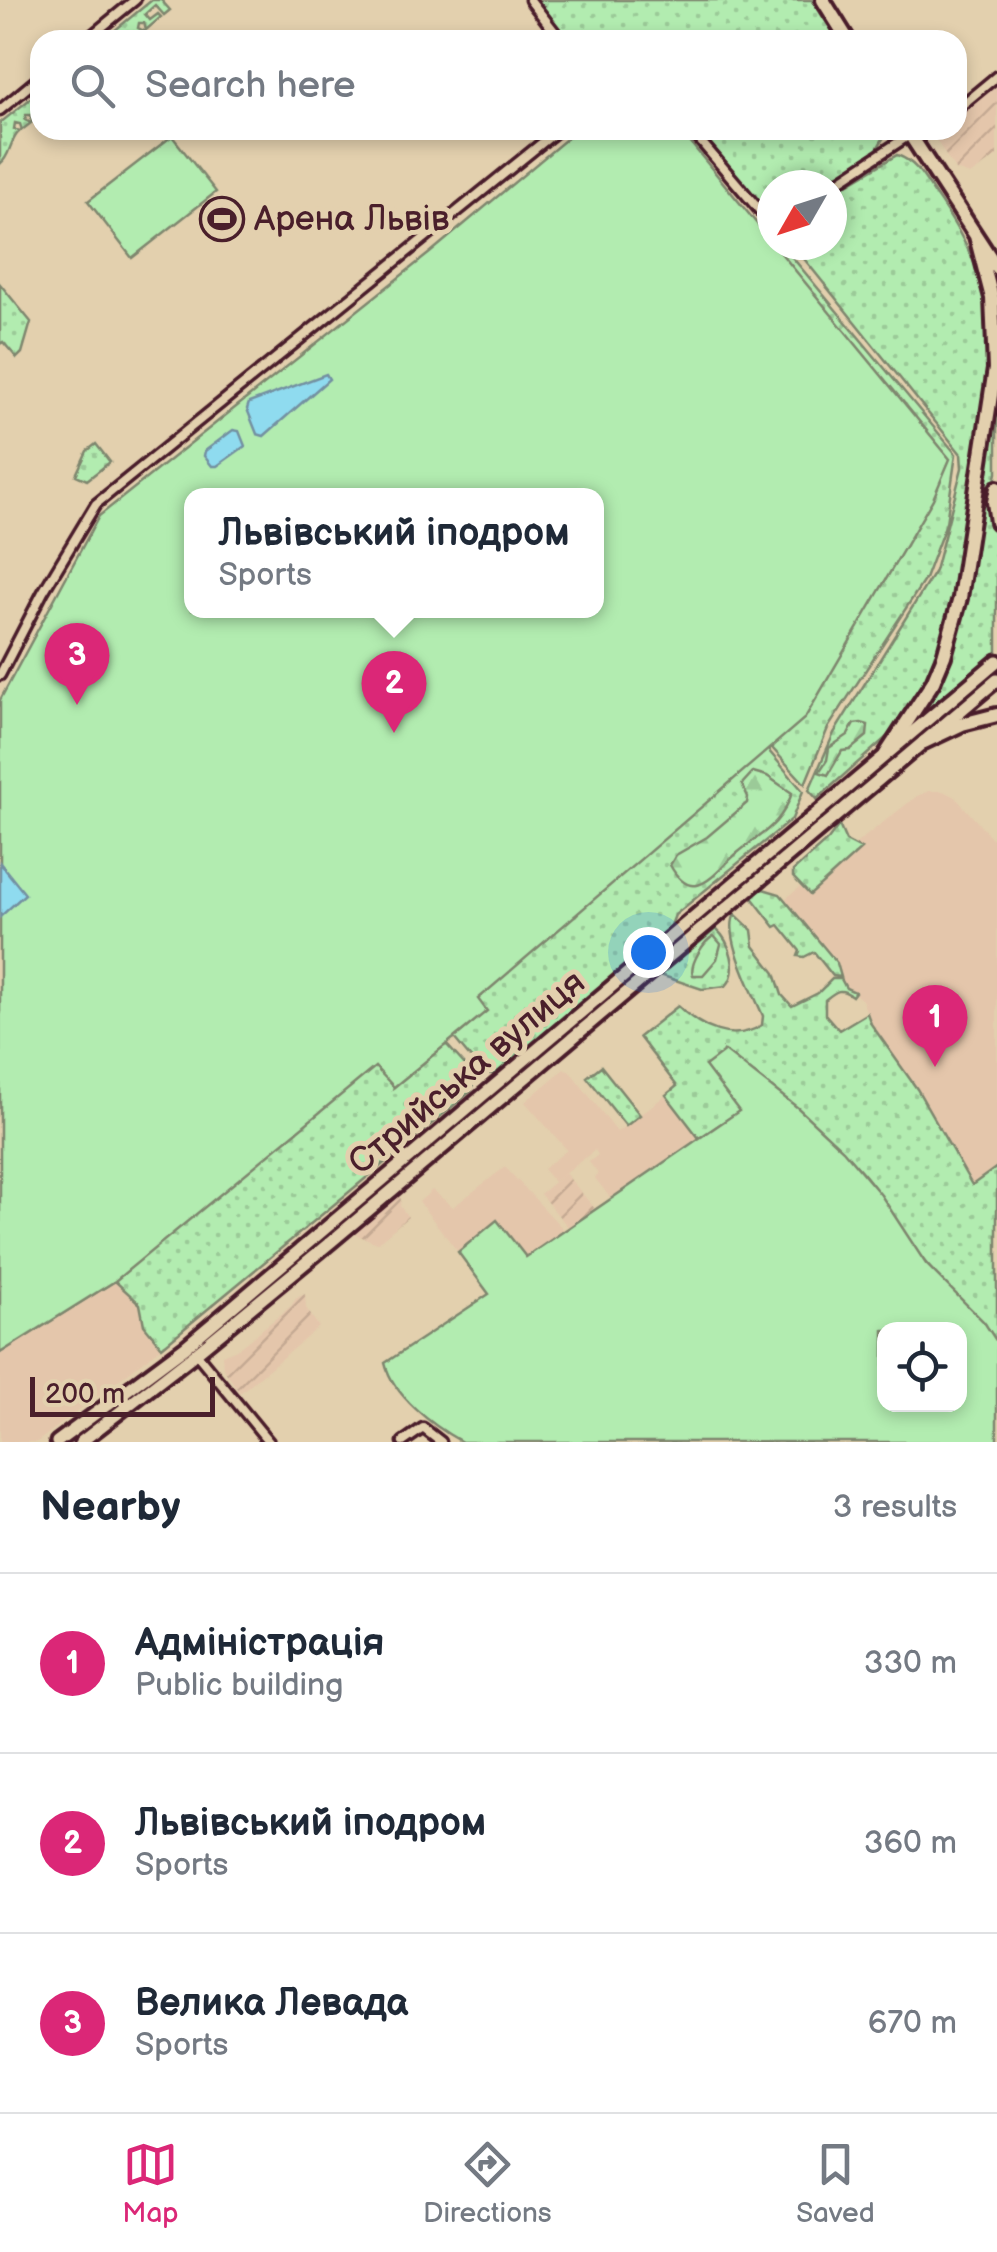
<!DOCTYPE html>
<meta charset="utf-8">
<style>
:root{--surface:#fff;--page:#f2f2f3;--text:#1f2937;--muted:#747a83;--line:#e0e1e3;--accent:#db2777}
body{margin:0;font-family:"Balsamiq Sans",sans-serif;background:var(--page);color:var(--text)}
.controls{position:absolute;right:30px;bottom:30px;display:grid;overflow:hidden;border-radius:20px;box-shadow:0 5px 15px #0003}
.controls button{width:90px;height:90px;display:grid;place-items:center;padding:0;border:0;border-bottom:2px solid var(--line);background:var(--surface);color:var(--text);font:50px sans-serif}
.compass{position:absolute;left:757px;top:170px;width:90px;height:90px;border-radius:50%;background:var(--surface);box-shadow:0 5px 15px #0003;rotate:231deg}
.scale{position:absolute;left:30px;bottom:25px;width:185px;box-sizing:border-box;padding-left:10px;border:5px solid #4a1f2b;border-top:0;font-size:28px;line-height:35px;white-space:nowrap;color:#4a1f2b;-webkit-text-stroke:8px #e3d0ae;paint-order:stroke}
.you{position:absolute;left:648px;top:952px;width:35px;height:35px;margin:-25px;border:8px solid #fff;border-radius:50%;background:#1a73e8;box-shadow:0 0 0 15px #1a73e833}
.badge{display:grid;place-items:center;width:65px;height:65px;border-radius:50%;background:var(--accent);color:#fff;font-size:32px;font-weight:700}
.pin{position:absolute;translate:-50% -82px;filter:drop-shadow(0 2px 5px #0008)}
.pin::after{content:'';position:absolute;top:52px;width:35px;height:30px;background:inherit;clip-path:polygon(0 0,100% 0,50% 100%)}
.popup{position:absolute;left:184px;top:488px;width:420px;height:130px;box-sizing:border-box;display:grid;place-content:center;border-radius:20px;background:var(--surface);filter:drop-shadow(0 2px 8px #0005);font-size:32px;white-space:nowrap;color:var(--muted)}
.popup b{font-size:38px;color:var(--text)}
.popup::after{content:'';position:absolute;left:50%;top:100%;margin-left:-20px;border:20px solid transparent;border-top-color:var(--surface)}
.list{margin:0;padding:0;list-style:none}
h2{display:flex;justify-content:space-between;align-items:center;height:130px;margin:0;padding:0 40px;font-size:42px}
h2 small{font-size:32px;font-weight:400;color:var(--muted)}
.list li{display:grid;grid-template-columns:65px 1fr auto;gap:30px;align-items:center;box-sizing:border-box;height:180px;padding:0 40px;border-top:2px solid var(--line)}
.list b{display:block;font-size:38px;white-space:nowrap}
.list p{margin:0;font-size:32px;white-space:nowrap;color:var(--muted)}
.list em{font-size:32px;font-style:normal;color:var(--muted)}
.icon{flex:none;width:55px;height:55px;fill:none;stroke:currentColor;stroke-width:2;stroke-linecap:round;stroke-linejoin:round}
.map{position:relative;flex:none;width:997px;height:1442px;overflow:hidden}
.search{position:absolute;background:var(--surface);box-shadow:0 5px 15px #0003;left:30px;right:30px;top:30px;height:110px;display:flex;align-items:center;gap:25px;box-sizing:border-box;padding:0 35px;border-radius:30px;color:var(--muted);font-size:38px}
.sheet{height:670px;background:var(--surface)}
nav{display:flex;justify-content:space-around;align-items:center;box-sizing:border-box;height:140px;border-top:2px solid var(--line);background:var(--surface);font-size:28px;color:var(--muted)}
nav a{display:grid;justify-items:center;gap:5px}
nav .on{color:var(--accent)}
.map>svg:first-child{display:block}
.built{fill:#e4c6ab}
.industrial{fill:url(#industrial-furrows)}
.grass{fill:url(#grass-dots);stroke:#7e866e;stroke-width:2.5}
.forest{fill:url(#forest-firs);stroke:#7e866e;stroke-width:2.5}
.garden{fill:#b2ecb0;stroke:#7e866e;stroke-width:2.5;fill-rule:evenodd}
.water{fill:#8fdbef;stroke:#7390a1;stroke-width:2.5}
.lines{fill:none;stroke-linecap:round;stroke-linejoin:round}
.minor-casing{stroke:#4a1f2b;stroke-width:15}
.primary-casing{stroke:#4a1f2b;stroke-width:19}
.trunk-casing{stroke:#4a1f2b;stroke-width:20}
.minor{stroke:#e3d0ae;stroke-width:8}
.primary{stroke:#e3d0ae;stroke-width:11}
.trunk{stroke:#e3d0ae;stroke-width:12}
.labels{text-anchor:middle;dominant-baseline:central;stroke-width:10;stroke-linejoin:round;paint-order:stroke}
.poi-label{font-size:35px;fill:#4a1f2b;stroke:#e3d0ae;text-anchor:start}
.street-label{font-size:35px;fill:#4a1f2b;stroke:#e3d0ae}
</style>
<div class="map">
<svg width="997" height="1442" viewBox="0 0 997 1442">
<defs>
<pattern id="industrial-furrows" width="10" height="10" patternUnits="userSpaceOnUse" patternTransform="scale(2.5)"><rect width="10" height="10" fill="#e4c6ab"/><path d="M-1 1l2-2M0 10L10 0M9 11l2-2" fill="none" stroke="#c5aa93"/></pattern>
<pattern id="grass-dots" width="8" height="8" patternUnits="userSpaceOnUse" patternTransform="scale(2.5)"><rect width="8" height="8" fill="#b2ecb0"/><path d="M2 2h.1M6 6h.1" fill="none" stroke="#9bca98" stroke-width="1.8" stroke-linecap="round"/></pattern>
<pattern id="forest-firs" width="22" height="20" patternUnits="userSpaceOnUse" patternTransform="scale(2.5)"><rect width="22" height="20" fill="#b2ecb0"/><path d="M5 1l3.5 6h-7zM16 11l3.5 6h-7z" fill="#9bca98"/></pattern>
</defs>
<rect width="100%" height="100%" fill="#e3d0ae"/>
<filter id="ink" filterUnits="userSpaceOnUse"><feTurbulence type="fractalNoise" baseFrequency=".01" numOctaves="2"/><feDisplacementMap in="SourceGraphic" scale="20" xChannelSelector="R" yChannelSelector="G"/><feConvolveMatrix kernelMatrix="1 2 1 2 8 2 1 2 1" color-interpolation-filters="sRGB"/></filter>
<g filter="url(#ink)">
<!-- built -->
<path class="built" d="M 929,791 L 943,791 L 955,797 L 997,844 L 997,1167 L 972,1186 L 917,1089 L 871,1024 L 862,1000 L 843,984 L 838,963 L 785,899 L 917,796 Z
M 564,1069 L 569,1070 L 617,1132 L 666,1095 L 699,1138 L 611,1199 L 595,1178 L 598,1174 L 589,1162 L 598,1155 L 595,1150 L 554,1182 L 543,1169 L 567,1150 L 525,1102 Z
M 505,1167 L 565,1231 L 525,1257 L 497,1220 L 458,1252 L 419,1202 L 432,1190 L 453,1207 Z
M 115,1281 L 140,1304 L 144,1325 L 162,1347 L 37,1442 L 0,1442 L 0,1353 Z"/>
<!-- industrial -->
<path class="industrial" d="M 997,81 L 997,156 L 970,175 L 955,170 L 931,132 L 957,130 L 957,114 Z
M 565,1173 L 596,1210 L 569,1228 L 540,1194 Z
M 398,1195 L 401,1199 L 400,1206 L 408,1217 L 377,1243 L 352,1233 Z
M 305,1294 L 306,1308 L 319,1327 L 240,1393 L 223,1368 L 222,1355 L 239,1348 L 291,1306 L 296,1298 Z"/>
<!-- grass -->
<path class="grass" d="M 152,0 L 161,0 L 170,10 L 164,15 L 155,5 L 145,14 L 150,20 L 158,14 L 161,17 L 146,30 L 144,23 L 139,23 L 138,28 L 144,31 L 135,38 L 134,32 L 128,31 L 127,37 L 133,40 L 103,40 Z
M 534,0 L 812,0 L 838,40 L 566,40 Z
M 40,91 L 40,106 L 36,109 L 40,116 L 32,122 L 31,115 L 26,115 L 25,120 L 31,123 L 22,130 L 20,124 L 15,123 L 14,129 L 20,131 C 9,140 11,156 0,164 L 0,123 Z
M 698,130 L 888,130 L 877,149 L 825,185 L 772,185 L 772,218 Z
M 897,155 C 916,162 923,176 934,193 C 974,250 995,297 990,369 L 951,614 L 941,654 L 917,702 L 889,735 L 817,799 L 809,790 L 834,733 L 935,571 L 962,468 L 961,454 L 793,245 L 832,245 L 832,193 Z
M 771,231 L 772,245 L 782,245 L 956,454 L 946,523 L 925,579 L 828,728 L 805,784 L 772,748 L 768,750 L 803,791 L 792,819 L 675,915 L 670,928 L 496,1074 L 483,1073 L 454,1038 L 486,1011 L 477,999 L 596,610 L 759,238 Z
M 0,284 L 31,322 L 22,353 L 17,358 L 3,342 L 0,344 Z
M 997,393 L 997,473 L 988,506 L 997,541 L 997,652 L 922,714 L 946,669 L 956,639 Z
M 96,444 L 110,462 L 87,480 L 76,475 L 87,451 Z
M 839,825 L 846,841 L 861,849 L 810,895 L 793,877 L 793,871 L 828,840 Z
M 750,876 L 753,876 L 752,880 L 505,1086 Z
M 763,889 L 780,894 L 837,963 L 841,977 L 833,976 L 814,952 L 804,957 L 798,956 L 800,951 L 779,925 L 775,927 L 750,895 Z
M 735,914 L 752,930 L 754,946 L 775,973 L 782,995 L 792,1006 L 818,993 L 832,979 L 841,979 L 846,988 L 855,992 L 852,996 C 840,987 836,991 825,1000 L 825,1014 L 839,1030 L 867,1013 L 871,1024 L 917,1089 L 972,1185 L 997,1167 L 997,1342 C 977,1311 948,1290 925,1262 C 901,1234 887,1200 863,1173 C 823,1126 773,1089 724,1051 L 740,1111 L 699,1138 L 666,1095 L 677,1086 L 639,1037 L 678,1006 C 701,1028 732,1044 762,1025 L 763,1016 C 753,992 723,935 735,914 Z
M 716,929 C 730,941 740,971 726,986 L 702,989 L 660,975 Z
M 416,1022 L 394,1087 L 446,1044 L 475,1076 L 471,1091 L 162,1347 L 144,1325 L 140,1304 L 115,1281 L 0,1353 L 0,1278 Z
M 601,1066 L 640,1115 L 626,1126 L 587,1077 Z
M 488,1099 L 492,1099 L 491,1103 L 117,1411 L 74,1442 L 67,1442 L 190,1348 Z"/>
<!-- forest -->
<path class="forest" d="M 861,723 L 868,725 L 867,736 L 850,750 L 842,751 L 828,775 L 819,772 L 827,760 L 829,748 L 848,735 L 854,724 Z
M 753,772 L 767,776 L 792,793 C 780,828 760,833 735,855 C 714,874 693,907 670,865 L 676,855 L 707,837 L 747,803 L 748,797 L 742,784 Z
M 714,936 L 721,944 L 717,959 L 703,975 L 693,975 C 689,965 704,940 714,936 Z"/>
<!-- garden -->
<path class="garden" d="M 577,130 L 680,130 L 950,459 L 933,499 L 805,718 L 478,999 L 487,1011 L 394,1087 L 375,1067 L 115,1281 L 0,1353 L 0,700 L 99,516 L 431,252 ZM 192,496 L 596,496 L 596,610 L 192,610 Z
M 172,136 L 216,192 L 132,258 L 88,201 Z
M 725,1051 L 798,1108 L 843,1150 L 881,1195 L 926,1264 L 984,1322 L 997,1342 L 997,1442 L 462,1442 C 433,1426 393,1396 385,1363 L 489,1294 L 458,1252 L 497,1220 L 526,1257 L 739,1111 L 705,1066 ZM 884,1330 L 960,1330 L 960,1404 L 884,1404 Z"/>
<!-- water -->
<path class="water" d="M 326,374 L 329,379 L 264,436 L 257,434 L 247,409 L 249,403 Z
M 233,430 L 239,431 L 245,446 L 217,466 L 212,466 L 204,456 L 205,451 Z
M 0,863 L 25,894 L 0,917 Z"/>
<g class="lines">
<defs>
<path id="minor" d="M 530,0 L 561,40
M 86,40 L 135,0
M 957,109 L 997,76
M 0,110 L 40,77
M 691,130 L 772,225
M 832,186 L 917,130
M 0,675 L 43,592 L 96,504 L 558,130
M 196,1353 L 269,1442
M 403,1442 L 423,1428 L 441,1442"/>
<path id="primary" d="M 57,1442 L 185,1347 L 997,661
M 81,1442 L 196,1353 L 332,1241 L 997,680"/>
<path id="trunk" d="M 823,0 L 848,40
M 907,130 L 997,268
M 997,488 L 994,502 L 997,522
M 924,742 L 962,724 L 997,715
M 886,754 L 933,682 L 944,656 L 960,598 L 995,369 L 992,298 L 976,236"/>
</defs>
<!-- minor casing -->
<use href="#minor" class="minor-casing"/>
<!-- primary casing -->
<use href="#primary" class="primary-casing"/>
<!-- trunk casing -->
<use href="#trunk" class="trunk-casing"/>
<!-- minor -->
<use href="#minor" class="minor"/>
<!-- primary -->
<use href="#primary" class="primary"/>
<!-- trunk -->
<use href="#trunk" class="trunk"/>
</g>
</g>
<!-- icons -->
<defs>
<symbol id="stadium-ring" viewBox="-11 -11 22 22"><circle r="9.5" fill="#e3d0ae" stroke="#4a1f2b" stroke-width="1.5"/><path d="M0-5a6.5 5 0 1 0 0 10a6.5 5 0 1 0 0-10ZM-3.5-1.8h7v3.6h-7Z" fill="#4a1f2b"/></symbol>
</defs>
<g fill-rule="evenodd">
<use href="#stadium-ring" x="197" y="194" width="50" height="50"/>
</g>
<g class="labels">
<!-- poi labels -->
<g class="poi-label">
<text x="254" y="219">Арена Львів</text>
</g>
<!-- street labels -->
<g class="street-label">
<text transform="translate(467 1073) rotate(-40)">Стрийська вулиця</text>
</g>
</g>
</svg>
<div class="controls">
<button><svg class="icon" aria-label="locate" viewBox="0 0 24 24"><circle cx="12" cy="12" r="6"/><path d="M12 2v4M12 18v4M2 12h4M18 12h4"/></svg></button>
</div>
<svg class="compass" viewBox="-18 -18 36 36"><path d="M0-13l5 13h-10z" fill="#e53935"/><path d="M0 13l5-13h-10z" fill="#747a83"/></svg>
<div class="scale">200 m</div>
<div class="you"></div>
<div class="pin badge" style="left:935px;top:1067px">1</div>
<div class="pin badge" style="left:394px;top:733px">2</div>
<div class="popup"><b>Львівський іподром</b>Sports</div>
<div class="pin badge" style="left:77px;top:705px">3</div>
<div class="search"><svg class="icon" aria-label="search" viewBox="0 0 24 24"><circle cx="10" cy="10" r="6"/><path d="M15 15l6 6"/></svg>Search here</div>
</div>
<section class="sheet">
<h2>Nearby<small>3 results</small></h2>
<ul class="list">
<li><span class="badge">1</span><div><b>Адміністрація</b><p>Public building</p></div><em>330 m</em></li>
<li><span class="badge">2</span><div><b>Львівський іподром</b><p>Sports</p></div><em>360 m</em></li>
<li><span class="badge">3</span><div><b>Велика Левада</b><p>Sports</p></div><em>670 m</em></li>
</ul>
</section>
<nav>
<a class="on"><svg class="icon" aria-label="map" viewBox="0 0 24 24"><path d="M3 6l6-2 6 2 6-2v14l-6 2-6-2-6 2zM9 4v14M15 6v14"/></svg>Map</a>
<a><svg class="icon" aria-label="directions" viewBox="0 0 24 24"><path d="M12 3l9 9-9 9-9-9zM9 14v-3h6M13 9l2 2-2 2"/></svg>Directions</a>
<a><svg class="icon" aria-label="saved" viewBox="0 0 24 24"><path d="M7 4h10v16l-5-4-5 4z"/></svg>Saved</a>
</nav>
